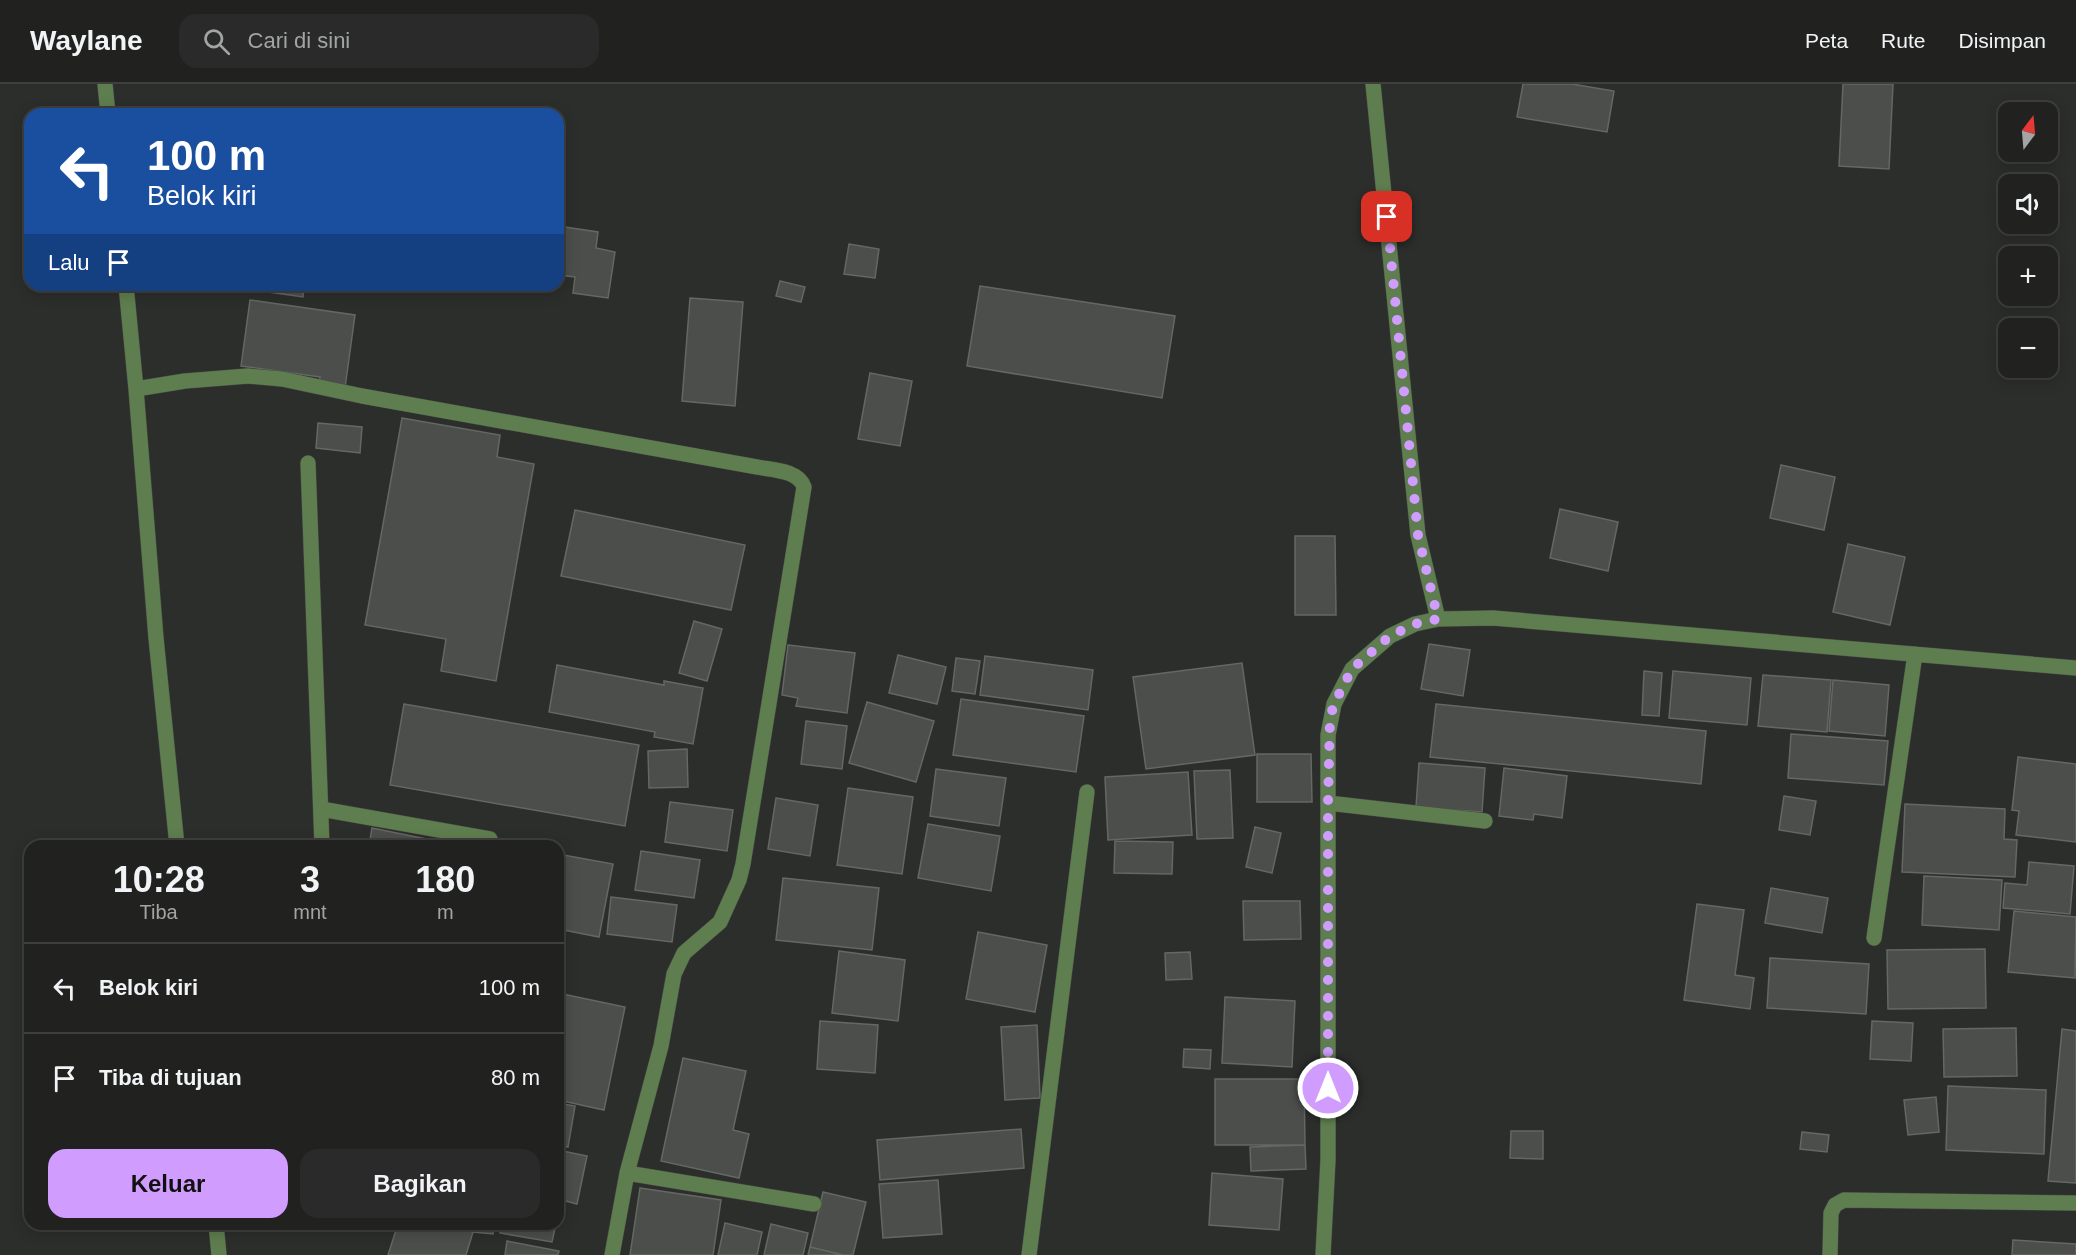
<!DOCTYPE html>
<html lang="id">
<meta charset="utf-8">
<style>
body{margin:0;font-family:Arial,sans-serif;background:#292a29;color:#f1f3f6;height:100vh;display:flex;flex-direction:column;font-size:22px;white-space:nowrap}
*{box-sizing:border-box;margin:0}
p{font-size:20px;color:#a2a4a5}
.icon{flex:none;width:33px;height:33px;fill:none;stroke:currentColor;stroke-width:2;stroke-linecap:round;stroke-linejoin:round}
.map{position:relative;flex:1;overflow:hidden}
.details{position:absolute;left:24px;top:756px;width:540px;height:390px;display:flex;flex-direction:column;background:#212220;border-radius:18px;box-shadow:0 3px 15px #0003,0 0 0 2px #3e3f3e}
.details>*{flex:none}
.hud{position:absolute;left:24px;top:24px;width:540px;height:183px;border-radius:18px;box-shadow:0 3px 15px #0003,0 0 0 2px #3e3f3e;background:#1a4fa0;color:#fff;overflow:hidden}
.needle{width:39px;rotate:16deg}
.fabs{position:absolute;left:1998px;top:18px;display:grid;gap:12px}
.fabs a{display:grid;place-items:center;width:60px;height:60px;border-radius:12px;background:#212220;box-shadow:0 3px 15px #0003,0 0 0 2px #3e3f3e;font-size:30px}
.pin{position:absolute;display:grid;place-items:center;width:51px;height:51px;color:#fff;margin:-26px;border-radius:12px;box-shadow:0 3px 9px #0006}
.me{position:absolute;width:66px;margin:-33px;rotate:0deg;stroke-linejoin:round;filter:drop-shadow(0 0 4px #0008)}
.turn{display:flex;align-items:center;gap:21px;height:126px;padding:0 24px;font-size:27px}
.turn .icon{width:78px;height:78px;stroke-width:2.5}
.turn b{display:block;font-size:42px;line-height:51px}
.then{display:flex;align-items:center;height:57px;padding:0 24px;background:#0003;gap:12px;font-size:22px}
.eta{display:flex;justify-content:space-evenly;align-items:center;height:102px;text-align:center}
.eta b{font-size:36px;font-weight:800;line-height:42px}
.cta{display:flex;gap:12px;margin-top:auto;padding:12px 24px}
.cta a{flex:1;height:69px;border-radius:18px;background:#d09dff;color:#111;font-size:24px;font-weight:800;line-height:69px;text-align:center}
.cta a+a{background:#292a29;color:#f1f3f6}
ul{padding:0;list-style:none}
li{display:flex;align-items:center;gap:18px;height:90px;padding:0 24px;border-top:2px solid #3e3f3e}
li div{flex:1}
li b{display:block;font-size:22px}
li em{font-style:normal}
header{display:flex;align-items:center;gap:36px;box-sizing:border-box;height:84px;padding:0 30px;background:#212220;border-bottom:2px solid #3e3f3e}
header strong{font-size:28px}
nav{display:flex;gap:33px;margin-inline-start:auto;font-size:21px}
.search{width:420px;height:54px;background:#292a29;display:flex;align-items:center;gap:15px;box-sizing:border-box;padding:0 21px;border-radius:18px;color:#a2a4a5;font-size:22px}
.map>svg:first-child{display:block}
.building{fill:#4b4e4a;stroke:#656763;stroke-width:1.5}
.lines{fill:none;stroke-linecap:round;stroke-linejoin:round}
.minor-casing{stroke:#484a47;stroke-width:16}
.minor{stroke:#5f7e4f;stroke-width:15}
.route{stroke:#d09dff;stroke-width:10;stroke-dasharray:0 18}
</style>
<header>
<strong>Waylane</strong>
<div class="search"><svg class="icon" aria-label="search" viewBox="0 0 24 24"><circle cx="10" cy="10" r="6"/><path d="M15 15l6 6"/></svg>Cari di sini</div>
<nav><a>Peta</a><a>Rute</a><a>Disimpan</a></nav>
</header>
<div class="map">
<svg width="2076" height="1171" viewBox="0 0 2076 1171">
<rect width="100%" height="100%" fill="#2c2e2b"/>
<path class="building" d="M1523,0h49l42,7 -7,41 -90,-15z
M1843,0h50l-4,85 -50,-3z
M558,142l40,6 -2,16 19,4 -7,46 -35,-5 2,-16 -17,-2z
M849,160l30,5 -4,29 -31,-4z
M780,197l25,6 -4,15 -25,-6z
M249,201h55l-1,12 -55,-8z
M980,202l195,30 -13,82 -195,-32z
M690,214l53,4 -8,104 -53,-5z
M250,216l105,15 -10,73 -26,-4 1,-7 -79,-11z
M870,289l42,8 -12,65 -42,-7z
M402,334l98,17 -3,22 37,7 -38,217 -55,-10 5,-32 -81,-14z
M318,339l44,4 -2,26 -44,-5z
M1781,381l54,12 -11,53 -54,-12z
M1560,425l58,13 -10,49 -58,-13z
M575,426l170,35 -14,65 -170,-34z
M1295,452h40l1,79h-41z
M1848,460l57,13 -15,68 -57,-13z
M694,537l28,8 -15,52 -28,-8z
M1429,560l41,6 -7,46 -42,-7z
M788,561l67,8 -8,60 -51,-7 2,-8 -16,-3z
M898,571l48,12 -9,37 -48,-11z
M985,572l108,14 -5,40 -108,-15z
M956,574l24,3 -5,33 -23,-3z
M1242,579l13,92 -109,14 -13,-92z
M557,581l107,20v-4l39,7 -10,56 -39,-7 1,-5 -106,-20z
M1644,587l18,2 -3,43 -17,-1z
M1673,587l78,7 -4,47 -78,-7z
M1763,591l68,5 -4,52 -69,-6z
M1833,596l56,5 -4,51 -56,-5z
M961,615l123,17 -8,56 -123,-17z
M867,618l67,19 -18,61 -67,-19z
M404,620l235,41 -14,81 -235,-41z
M1436,620l270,27 -5,53 -271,-27z
M806,637l41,5 -5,43 -41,-5z
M1791,650l97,7 -4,44 -96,-7z
M687,665l1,38 -39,1 -1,-37z
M1257,670h54l1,48h-55z
M2018,673l58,7v78l-60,-7 3,-24 -7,-1z
M1419,679l66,5 -3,44 -66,-5z
M1504,684l63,8 -5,42 -28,-4 -1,6 -34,-4z
M936,685l70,9 -7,48 -69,-10z
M1230,686l3,68 -36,1 -3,-68z
M1188,688l4,63 -84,5 -3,-63z
M848,704l65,9 -11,77 -65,-9z
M1784,712l32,5 -6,34 -31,-5z
M776,714l42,7 -8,51 -42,-7z
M670,718l63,8 -6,41 -62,-9z
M1905,720l100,5 -1,30 13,1 -2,37 -113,-5z
M928,740l72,12 -9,55 -73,-13z
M1255,743l26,6 -9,40 -26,-6z
M372,744l89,18h-92z
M1115,757l58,1 -1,32 -58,-1z
M641,767l59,9 -6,38 -59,-8z
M558,770l55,10 -14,73 -41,-8z
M2029,778l45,4 -4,48 -67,-6 2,-25 22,2z
M1924,792l78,4 -3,50 -77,-5z
M783,794l96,10 -7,62 -96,-10z
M1771,804l57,10 -6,35 -57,-10z
M611,813l66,8 -5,37 -65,-8z
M1243,817h57l1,38 -57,1z
M1697,820l47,6 -9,65 19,3 -4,31 -66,-9z
M2014,827l62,6 -1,61 -67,-6z
M978,848l69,13 -12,67 -69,-13z
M1985,865l1,59 -98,1 -1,-59z
M839,867l66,9 -7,61 -66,-8z
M1190,868l2,27 -26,1 -1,-27z
M1770,874l99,6 -3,50 -99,-6z
M558,909l67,14 -21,103 -46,-10z
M1225,913l70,4 -3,66 -70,-4z
M820,937l58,4 -3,48 -58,-4z
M1872,937l41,2 -2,38 -41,-2z
M1037,941l3,73 -35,2 -4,-73z
M2016,944l1,48 -73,1 -1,-48z
M2062,945l14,2v152l-28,-2z
M1184,965l27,1 -1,19 -27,-2z
M683,974l63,13 -13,59 16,4 -10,44 -78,-17z
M1215,995h89l1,66h-90z
M1948,1002l98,4 -2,64 -98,-4z
M1936,1013l3,35 -31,3 -4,-35z
M558,1019l17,3 -7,41 -10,-2z
M1021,1045l3,39 -144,12 -3,-40z
M1511,1047h32v28l-33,-1z
M1802,1048l27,3 -2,17 -27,-3z
M1305,1061l1,24 -55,2 -1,-24z
M558,1066l29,6 -10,48 -19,-5z
M1212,1089l71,6 -4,51 -70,-5z
M938,1096l4,54 -59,4 -4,-54z
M640,1104l81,12 -8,55h-83z
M823,1108l43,10 -13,53h-10l-33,-8z
M725,1139l37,9 -5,23h-39z
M398,1140h48l27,8 -7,23h-78z
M473,1140h21l-1,10 -20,-2z
M501,1140h55l-4,18 -52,-9z
M771,1140l37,9 -5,22h-39z
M2013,1156l63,4v11h-64z
M507,1157l52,10 -1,4h-53z
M810,1163l33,8h-35z"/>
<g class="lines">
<defs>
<path id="minor" d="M105,0l3,30
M1373,0l45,451 20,84
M126,201l10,104 20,249 21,208
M136,305l49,-8 63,-5 34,3 80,17 395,71c15,3 41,3 47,20l-61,377 -4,16 -19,42 -36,31 -10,21 -13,72 -34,127 -15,82
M308,379l14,383
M1328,719l157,18
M321,725l169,30
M1874,854l41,-284
M627,1089l187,31
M216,1140l3,31
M1029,1171l58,-463
M1323,1171l5,-95v-425l6,-31 18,-35 38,-33 25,-12 23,-5 55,-1 583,50
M1830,1171l1,-42 4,-8 9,-5 232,3"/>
</defs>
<use href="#minor" class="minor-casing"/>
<use href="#minor" class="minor"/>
</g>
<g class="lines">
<path class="route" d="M1328,1004v-285l2,-85 4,-14 18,-35 38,-33 25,-12 23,-5 -20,-84 -31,-318"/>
</g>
</svg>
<div class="fabs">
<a><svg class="needle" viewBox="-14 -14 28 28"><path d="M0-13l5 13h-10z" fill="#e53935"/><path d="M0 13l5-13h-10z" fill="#a2a4a5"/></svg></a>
<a><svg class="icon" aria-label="sound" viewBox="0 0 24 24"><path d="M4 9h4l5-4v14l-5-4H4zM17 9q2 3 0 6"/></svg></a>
<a>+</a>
<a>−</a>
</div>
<div class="pin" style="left:1387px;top:133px;background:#d93025"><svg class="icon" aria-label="arrive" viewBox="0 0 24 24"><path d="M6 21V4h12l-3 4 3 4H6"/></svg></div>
<svg class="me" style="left:1328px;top:1004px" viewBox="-20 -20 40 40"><circle r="17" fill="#d09dff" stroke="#fff" stroke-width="3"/><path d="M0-11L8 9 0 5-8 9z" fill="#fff"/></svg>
<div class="hud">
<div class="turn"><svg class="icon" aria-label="left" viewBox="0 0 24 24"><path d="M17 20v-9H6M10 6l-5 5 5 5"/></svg><div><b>100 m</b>Belok kiri</div></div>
<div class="then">Lalu<svg class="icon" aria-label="arrive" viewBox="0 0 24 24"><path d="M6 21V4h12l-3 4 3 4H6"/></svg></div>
</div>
<section class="details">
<div class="eta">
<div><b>10:28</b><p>Tiba</p></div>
<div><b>3</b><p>mnt</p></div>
<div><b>180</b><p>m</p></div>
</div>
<ul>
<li><svg class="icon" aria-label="left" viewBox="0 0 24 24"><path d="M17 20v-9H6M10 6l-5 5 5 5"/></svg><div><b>Belok kiri</b></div><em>100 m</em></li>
<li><svg class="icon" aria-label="arrive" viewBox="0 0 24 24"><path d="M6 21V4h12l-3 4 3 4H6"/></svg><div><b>Tiba di tujuan</b></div><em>80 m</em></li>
</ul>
<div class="cta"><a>Keluar</a><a>Bagikan</a></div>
</section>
</div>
